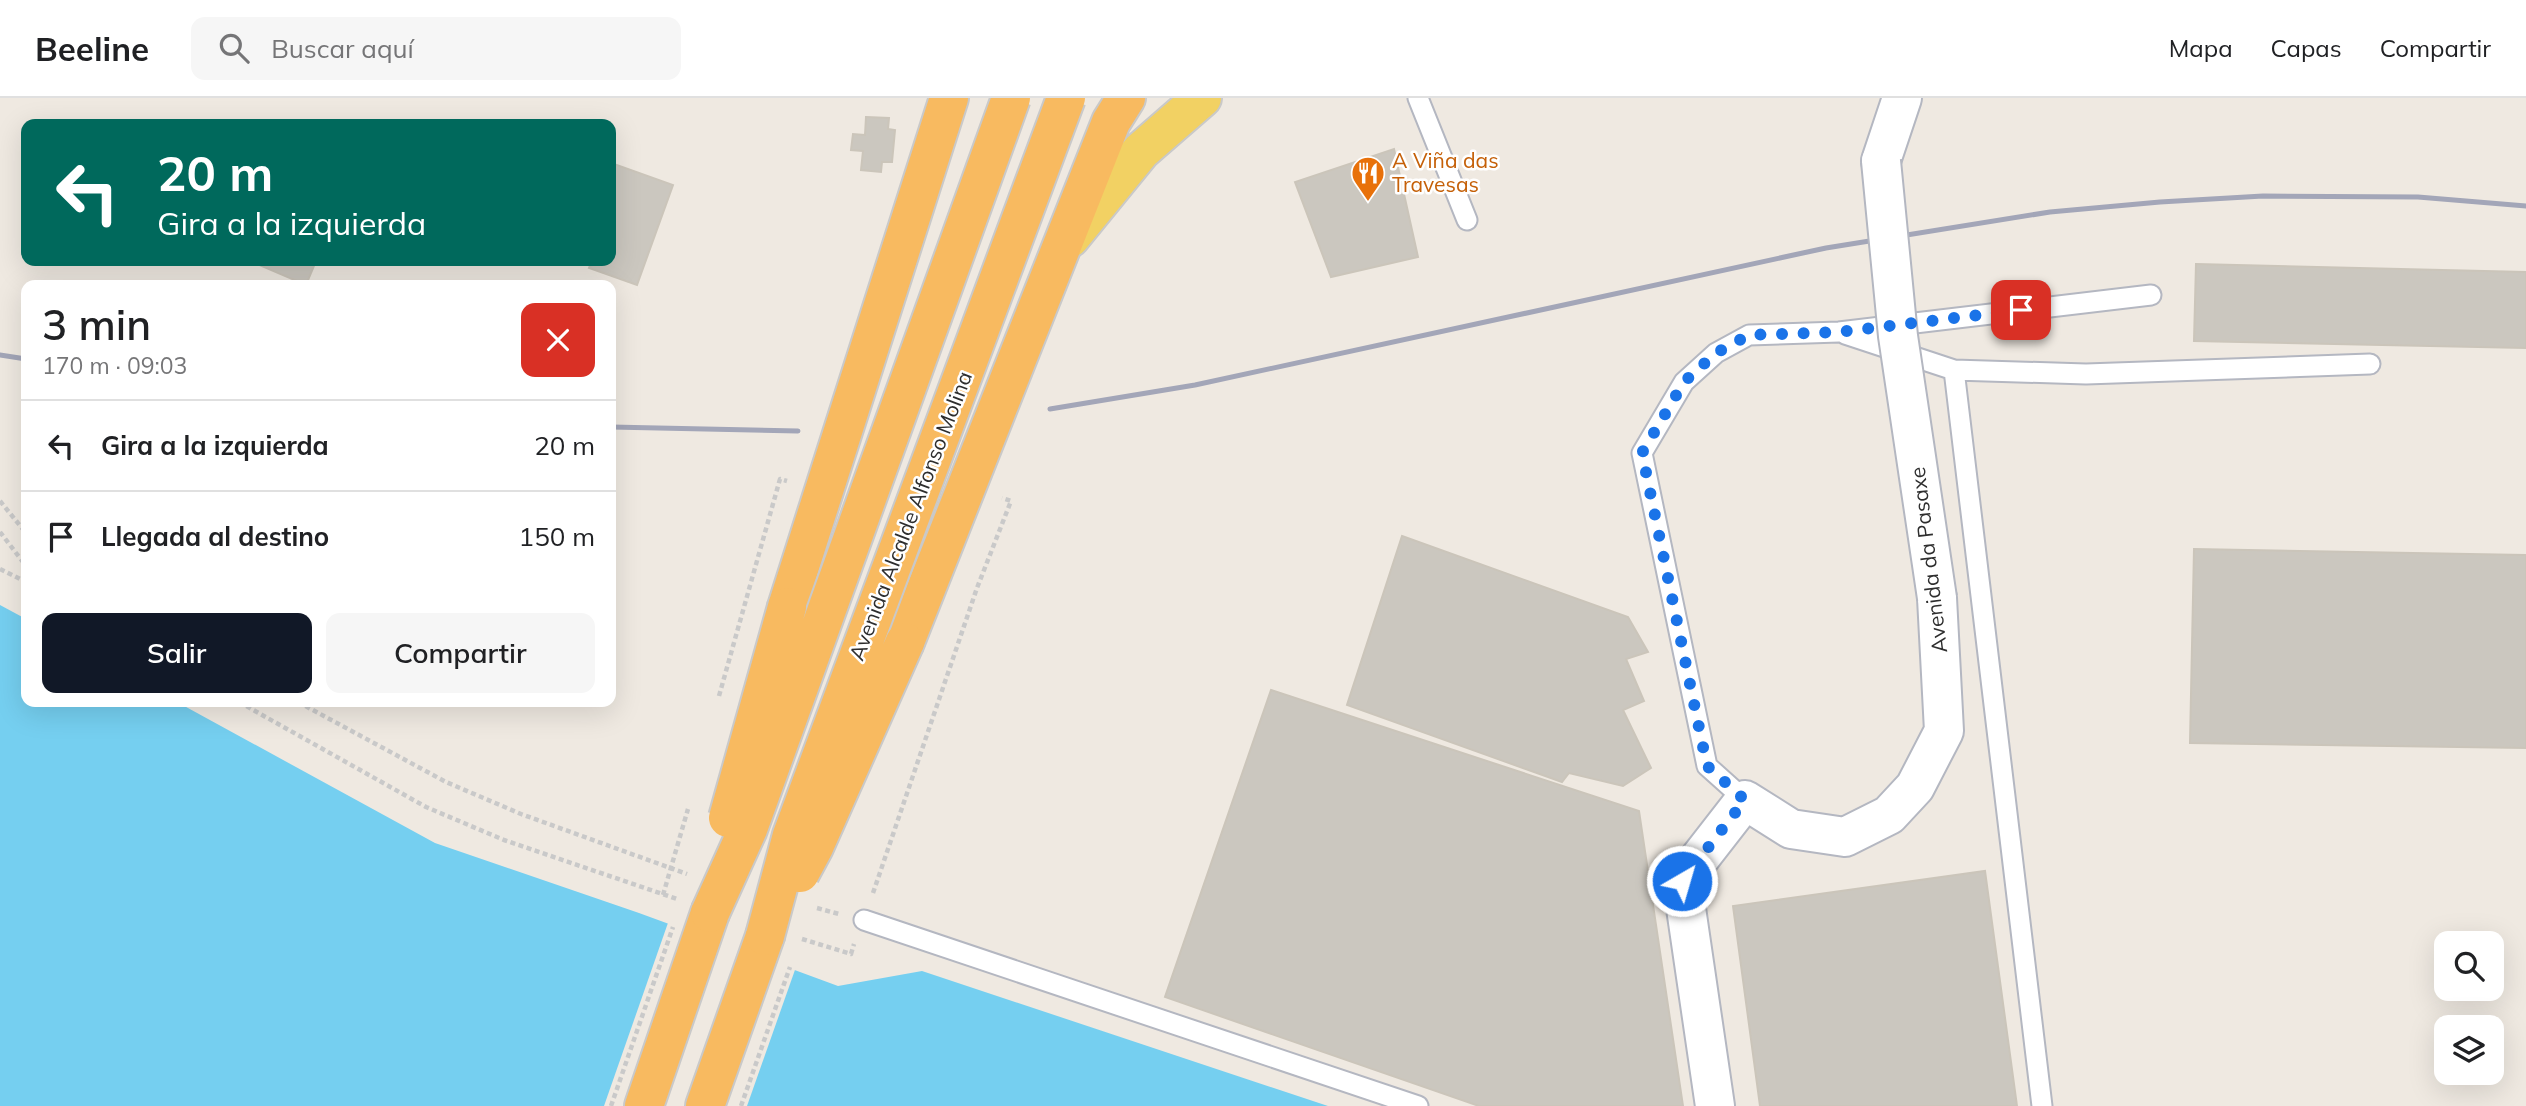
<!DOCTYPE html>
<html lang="es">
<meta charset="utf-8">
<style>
body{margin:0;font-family:Mulish,sans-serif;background:#f6f6f6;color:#202124;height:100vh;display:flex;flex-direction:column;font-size:26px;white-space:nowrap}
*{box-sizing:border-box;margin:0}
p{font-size:23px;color:#757577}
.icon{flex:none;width:38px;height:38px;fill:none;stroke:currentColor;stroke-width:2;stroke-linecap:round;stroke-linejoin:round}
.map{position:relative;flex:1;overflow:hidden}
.drawer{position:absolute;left:21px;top:182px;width:595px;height:427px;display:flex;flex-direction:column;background:#fff;border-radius:14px;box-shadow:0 7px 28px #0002}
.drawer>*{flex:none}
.guide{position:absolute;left:21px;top:21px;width:595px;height:147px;border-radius:14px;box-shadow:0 7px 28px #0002;background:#00695c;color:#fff;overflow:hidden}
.fabs{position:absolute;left:2434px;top:833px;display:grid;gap:14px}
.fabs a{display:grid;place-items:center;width:70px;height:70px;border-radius:14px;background:#fff;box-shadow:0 7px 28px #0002;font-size:35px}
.pin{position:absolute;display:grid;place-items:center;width:60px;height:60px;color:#fff;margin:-30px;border-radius:14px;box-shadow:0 4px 10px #0006}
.me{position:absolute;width:77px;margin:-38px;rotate:38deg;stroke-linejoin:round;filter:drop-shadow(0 0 5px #0008)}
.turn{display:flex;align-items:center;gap:24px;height:147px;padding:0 21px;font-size:32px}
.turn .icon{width:91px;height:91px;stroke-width:2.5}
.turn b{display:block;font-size:49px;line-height:60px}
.round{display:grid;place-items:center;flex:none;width:74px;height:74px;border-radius:14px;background:#f6f6f6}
.head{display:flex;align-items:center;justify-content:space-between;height:119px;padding:0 21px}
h1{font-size:42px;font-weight:600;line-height:52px}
.action{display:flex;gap:14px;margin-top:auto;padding:14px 21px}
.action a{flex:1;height:80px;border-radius:14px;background:#111827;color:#fff;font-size:28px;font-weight:600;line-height:80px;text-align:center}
.action a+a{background:#f6f6f6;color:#202124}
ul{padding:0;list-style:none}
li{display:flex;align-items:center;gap:21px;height:91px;padding:0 21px;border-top:2px solid #e0e0e0}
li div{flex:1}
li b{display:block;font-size:26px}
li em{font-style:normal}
header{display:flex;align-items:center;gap:42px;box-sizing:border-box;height:98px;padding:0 35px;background:#fff;border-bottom:2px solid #e0e0e0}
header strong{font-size:33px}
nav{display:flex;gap:38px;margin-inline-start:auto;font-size:24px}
.search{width:490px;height:63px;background:#f6f6f6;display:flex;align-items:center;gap:18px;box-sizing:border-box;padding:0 24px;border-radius:14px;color:#757577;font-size:26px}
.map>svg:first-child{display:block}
.water{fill:#75cff0}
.pier{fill:#efe9e1}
.building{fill:#cbc7bf;stroke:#cbc5ba;stroke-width:2}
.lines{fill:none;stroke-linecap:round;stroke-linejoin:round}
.service-casing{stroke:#b4b7c1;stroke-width:23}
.minor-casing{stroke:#b4b7c1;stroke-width:42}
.primary-casing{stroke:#c9c9c9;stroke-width:42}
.trunk-casing{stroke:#c9c9c9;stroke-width:42}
.path{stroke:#c9c9c9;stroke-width:4.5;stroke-dasharray:5 3.5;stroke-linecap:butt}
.service{stroke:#fff;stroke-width:19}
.minor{stroke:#fff;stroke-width:38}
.primary{stroke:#f2d163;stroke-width:38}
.trunk{stroke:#f8ba60;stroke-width:38}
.rail{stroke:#a3a6b8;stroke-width:5}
.minor-bridge-casing{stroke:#b4b7c1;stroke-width:42;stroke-linecap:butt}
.trunk-bridge-casing{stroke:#c9c9c9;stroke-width:42;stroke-linecap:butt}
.path-bridge{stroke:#c9c9c9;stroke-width:4.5;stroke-dasharray:5 3.5;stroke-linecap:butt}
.minor-bridge{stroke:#fff;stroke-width:38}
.trunk-bridge{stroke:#f8ba60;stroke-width:38}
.route{stroke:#1a73e8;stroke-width:12;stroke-dasharray:0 21.6}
.labels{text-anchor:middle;stroke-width:5;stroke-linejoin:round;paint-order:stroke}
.food-label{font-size:21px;fill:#c56008;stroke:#fff;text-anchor:start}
.street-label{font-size:21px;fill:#2e2e2e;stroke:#fff}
</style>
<header>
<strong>Beeline</strong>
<div class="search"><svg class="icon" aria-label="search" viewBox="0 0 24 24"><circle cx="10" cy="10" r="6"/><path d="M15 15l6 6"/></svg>Buscar aquí</div>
<nav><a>Mapa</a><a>Capas</a><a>Compartir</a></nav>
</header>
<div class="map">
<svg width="2526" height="1008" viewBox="0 0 2526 1008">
<rect width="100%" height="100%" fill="#efe9e1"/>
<path class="water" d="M0,507l26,14v83h151l258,141 204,70 199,73 84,-15 406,135h-1328z"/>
<path class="pier" d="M669,822l127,47 -49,139h-143z"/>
<path class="building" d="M866,19l23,1 -1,11 7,1 -3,32h-10l-1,10 -20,-2 2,-19 -12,-1 2,-16 12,1z
M1394,51l24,108 -87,20 -36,-95z
M611,65l62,22 -36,100 -48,-17 3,-7h19z
M250,163h66l-10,24z
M2196,166l330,8v76l-332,-7z
M1402,438l226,81 20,35 -22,7 18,42 -21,9 28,58 -28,18 -54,-13 -7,9 -215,-77z
M2194,451l332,6v193l-336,-5z
M1271,592l368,121 44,295h-204l-314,-109z
M1985,773l32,235h-257l-27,-200z"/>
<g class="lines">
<defs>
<path id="service" d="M1418,0l49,122
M1845,236l109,36 132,4 284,-10
M1954,272l88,736
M1745,702l-38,-34 -65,-313 42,-71 32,-29 33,-18 90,-3 312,-37
M864,822l554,186"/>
<path id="minor" d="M1881,63l21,-63
M1715,1008l-33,-225 63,-81 46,29 54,8 44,-22 26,-28 29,-56 -7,-133"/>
<path id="primary" d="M1070,140l71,-87 61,-53"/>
<path id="trunk" d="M787,509l162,-509
M905,544l206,-520 15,-24
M644,1008l66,-193
M705,1008l60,-170"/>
</defs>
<use href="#service" class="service-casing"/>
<use href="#minor" class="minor-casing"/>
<use href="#primary" class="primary-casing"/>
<use href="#trunk" class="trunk-casing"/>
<path class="path" d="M0,403l26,32
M0,434l26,34
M0,471l26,13
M719,598l61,-217 7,2
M239,604l187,105 78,33 173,59
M298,604l148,80 75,32 166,60
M873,795l104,-305 34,-87 -9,-3
M663,797l25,-86
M817,810l22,6
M802,841l49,15 3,-10"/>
<use href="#service" class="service"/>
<use href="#minor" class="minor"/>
<use href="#primary" class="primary"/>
<use href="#trunk" class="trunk"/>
<path class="rail" d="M0,257l26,4
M1050,311l145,-24 631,-137 224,-36 110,-10 103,-6 155,1 108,9
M611,329l187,4"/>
<defs>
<path id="minor-bridge" d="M1881,63l17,175 39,262"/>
<path id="trunk-bridge" d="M728,720l59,-211
M800,775l14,-26 91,-205
M710,815l38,-84 263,-731
M765,838l27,-101 274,-737"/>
</defs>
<use href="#minor-bridge" class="minor-bridge-casing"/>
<use href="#trunk-bridge" class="trunk-bridge-casing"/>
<path class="path-bridge" d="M611,1008l62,-179
M741,1008l49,-139"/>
<use href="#minor-bridge" class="minor-bridge"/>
<use href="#trunk-bridge" class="trunk-bridge"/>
</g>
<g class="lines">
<path class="route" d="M1682,783l63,-81 -38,-34 -65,-313 42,-71 32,-29 33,-18 90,-3 182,-22"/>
</g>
<defs>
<symbol id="restaurant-pin" viewBox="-11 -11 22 30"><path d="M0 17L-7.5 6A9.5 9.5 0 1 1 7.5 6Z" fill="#e8710a" stroke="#fff"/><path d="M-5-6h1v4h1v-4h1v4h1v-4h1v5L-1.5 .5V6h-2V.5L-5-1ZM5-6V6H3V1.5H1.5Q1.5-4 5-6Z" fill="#fff"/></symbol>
</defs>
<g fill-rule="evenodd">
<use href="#restaurant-pin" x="1349" y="56" width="38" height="52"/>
</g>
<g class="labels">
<g class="food-label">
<text x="1392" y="70">A Viña das<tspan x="1392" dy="24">Travesas</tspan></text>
</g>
<g class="street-label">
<text transform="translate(911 418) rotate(-69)" y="7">Avenida Alcalde Alfonso Molina</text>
<text transform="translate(1929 462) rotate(-97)" y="7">Avenida da Pasaxe</text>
</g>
</g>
</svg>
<div class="fabs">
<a><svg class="icon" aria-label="search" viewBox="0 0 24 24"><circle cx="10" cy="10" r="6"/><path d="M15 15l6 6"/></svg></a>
<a><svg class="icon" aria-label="layers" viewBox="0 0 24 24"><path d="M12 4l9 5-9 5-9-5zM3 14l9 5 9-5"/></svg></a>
</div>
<div class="pin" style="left:2021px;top:212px;background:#d93025"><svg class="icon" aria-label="arrive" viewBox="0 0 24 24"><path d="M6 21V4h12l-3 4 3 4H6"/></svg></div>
<svg class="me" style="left:1682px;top:783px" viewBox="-20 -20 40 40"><circle r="17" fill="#1a73e8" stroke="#fff" stroke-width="3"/><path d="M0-11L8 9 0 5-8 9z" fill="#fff"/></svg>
<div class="guide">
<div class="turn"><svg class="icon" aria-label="left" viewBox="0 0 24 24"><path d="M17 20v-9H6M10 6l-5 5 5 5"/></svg><div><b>20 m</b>Gira a la izquierda</div></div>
</div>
<section class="drawer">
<div class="head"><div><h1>3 min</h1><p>170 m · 09:03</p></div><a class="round" style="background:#d93025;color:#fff"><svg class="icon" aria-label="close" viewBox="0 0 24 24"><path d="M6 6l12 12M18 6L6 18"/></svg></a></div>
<ul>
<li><svg class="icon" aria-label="left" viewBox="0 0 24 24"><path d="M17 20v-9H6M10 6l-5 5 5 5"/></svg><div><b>Gira a la izquierda</b></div><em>20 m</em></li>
<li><svg class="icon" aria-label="arrive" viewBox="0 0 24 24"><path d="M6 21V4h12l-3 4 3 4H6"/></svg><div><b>Llegada al destino</b></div><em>150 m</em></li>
</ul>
<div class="action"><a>Salir</a><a>Compartir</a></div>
</section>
</div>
